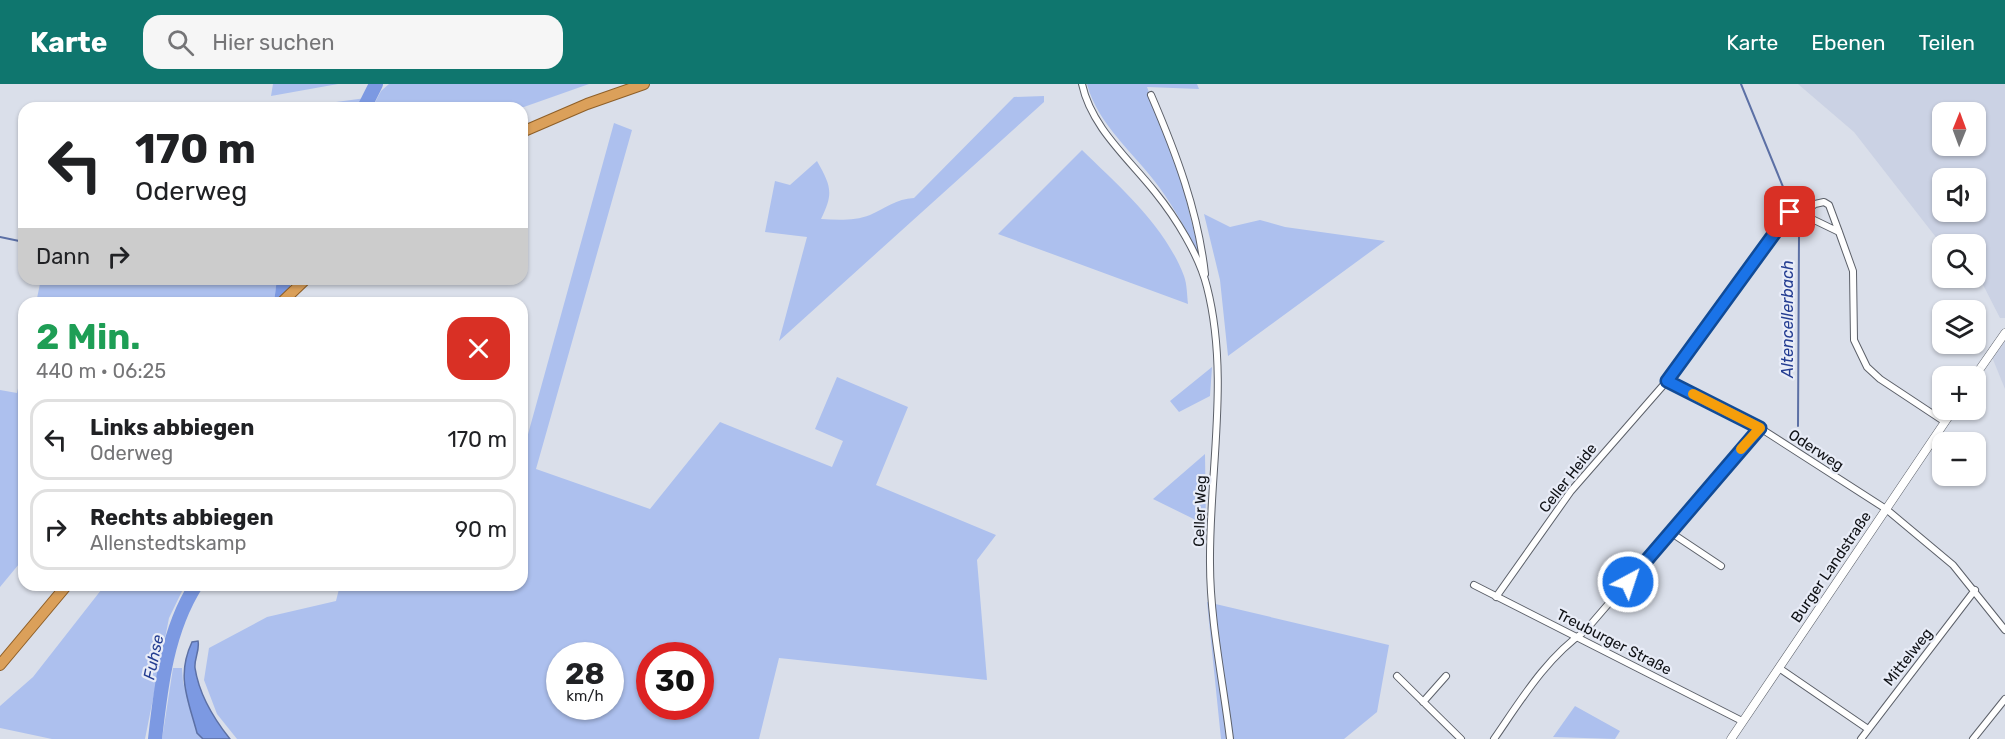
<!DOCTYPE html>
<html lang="de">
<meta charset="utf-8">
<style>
body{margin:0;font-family:Rubik,sans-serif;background:#f6f6f6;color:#202124;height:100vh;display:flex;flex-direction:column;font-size:22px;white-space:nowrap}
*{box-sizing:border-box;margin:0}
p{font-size:20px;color:#757577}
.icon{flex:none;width:33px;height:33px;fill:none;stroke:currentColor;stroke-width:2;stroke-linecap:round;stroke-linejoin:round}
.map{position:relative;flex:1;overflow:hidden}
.panel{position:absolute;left:18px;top:213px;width:510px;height:294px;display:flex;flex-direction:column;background:#fff;border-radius:18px;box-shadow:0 2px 4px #0004}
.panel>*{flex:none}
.guide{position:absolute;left:18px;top:18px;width:510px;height:183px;border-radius:18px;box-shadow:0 2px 4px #0004;background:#fff;color:#202124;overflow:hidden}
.needle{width:39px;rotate:1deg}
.tools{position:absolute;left:1932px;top:18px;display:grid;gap:12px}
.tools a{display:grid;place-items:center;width:54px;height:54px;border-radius:12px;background:#fff;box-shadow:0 2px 4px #0004;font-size:30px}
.speed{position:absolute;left:546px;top:558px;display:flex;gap:12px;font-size:30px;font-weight:700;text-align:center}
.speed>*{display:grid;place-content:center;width:78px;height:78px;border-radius:50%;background:#fff;box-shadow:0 2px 4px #0004;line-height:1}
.speed small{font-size:15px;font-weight:400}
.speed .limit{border:9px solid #d22;background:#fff;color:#111}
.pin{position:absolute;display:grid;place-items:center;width:51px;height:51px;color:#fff;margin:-26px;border-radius:12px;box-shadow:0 3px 9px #0006}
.me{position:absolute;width:66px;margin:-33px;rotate:40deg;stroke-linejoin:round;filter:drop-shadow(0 0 4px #0008)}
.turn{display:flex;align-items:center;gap:21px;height:126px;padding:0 18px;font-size:27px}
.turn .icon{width:78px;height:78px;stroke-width:2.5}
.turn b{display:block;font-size:42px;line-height:51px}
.then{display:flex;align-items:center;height:57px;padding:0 18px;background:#0003;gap:12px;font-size:22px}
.round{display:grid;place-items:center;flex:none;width:63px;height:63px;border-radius:18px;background:#f6f6f6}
.summary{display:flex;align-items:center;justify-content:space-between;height:102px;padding:0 18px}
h1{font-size:36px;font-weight:700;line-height:45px;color:#1e9e55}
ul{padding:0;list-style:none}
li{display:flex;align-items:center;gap:18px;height:81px;margin:0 12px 9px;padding:0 6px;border:3px solid #e0e0e0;border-radius:18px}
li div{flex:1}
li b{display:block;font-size:22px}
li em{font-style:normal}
header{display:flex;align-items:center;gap:36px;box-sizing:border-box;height:84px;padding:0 30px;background:#0f766e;color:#fff}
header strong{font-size:28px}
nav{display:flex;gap:33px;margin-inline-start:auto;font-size:21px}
.search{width:420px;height:54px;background:#f6f6f6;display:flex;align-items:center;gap:15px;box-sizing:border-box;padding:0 21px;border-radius:18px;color:#757577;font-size:22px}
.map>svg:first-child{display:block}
.built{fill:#cbd2e4;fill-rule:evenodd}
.green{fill:#adc0ee;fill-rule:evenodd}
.water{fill:#7c99e2;stroke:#5c70a5;stroke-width:1.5}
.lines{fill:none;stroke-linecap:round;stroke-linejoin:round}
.stream{stroke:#5c70a5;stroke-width:2}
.river{stroke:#7c99e2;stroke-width:14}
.minor-casing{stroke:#5c6069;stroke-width:8}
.tertiary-casing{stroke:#5c6069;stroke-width:9}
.trunk-casing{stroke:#8e5f28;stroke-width:12}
.minor{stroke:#fff;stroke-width:6}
.tertiary{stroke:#fff;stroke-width:8}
.trunk{stroke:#dba05a;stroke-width:10}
.route-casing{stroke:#114b97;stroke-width:15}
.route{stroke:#1a73e8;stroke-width:10}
.slow{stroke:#f59e0b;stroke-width:10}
.labels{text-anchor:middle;stroke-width:4.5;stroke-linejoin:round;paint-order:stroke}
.street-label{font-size:15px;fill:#101216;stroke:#e8ecf7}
.water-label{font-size:16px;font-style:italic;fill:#243d91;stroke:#e8ecf7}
</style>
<header>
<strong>Karte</strong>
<div class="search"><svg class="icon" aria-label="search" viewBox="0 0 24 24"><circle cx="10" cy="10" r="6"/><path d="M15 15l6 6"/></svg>Hier suchen</div>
<nav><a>Karte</a><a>Ebenen</a><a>Teilen</a></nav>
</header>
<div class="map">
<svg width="2005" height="655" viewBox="0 0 2005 655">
<rect width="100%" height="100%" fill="#dadfea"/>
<path class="built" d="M1798,0h207v234h-5l-24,-47v-27l-34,1 -88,-113zM1942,28h34v34h-34zM1942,94h34v34h-34z
M2005,255v50l-13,-32z"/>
<path class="green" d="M273,0h65l-67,12z
M389,0h200l-68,24h-149l9,-17z
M1087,0h110l2,5 -52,-2 36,100 18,73c-12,-25 -25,-50 -42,-73 -23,-32 -62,-63 -72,-103z
M1044,12v6l-265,239 28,-104 -42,-5 10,-51 15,4 27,-24c14,25 17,32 4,58 16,1 34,2 49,-4 16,-7 26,-16 44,-17l100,-101z
M366,14l-5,10h-70z
M614,39l18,7 -96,339 114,40 70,-87 112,45 11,-26 -28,-12 22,-52 71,30 -32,78 120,50 -19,25 10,120 -208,-22 -20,81h-522l-20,-25 -13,-34 5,-32 58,-31 69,-16 4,-16h182v-129zM560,572h50v50h-50zM650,572h50v50h-50z
M1082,66c38,37 83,76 102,126 3,8 3,19 4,28l-190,-70z
M1204,130l26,13 30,-7 25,7 100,14 -157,115 -8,-76z
M41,195h236l-3,24h-238z
M24,276v198l-24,29v-197l17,3z
M1212,283l-2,29 -31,16 -9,-11z
M1205,370l1,71 -53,-26z
M105,501h80l-16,33 -24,121h-93l-52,-11v-22l33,-29z
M1207,518l182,43 -12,67 -33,27h-123z
M173,584h9l1,14 14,50 6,7h-41z
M1575,622l45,25 -5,8 -62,-2z"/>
<path class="water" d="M198,557c2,9 -4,18 -3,27 4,26 19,51 35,71h-27l-6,-6c-9,-34 -21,-57 -5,-91z"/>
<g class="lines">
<path class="stream" d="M1741,0l49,120
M1796,130l3,21 -1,191
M0,153l24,5"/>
<path class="river" d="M364,24l12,-24
M281,219l3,-24
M155,655c6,-53 12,-108 41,-154"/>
<defs>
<path id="minor" d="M1082,0c9,43 47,75 73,108 21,26 44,63 52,95 23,90 2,185 3,276 0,58 13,118 20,176
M1151,11c25,58 47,116 54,179
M1839,148l-29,-14 -1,-9 6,-5 9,-2 5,3 10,27 14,39 1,69 13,27 13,12 65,43
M1667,297l93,47 126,81 67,56 52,65
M1670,448l51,34
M1474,501l268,136
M1496,513l75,-106 96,-110 123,-169
M1779,584l89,61
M1397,592l64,63
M1423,618l23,-26
M1494,655c27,-39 52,-81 91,-108l175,-203
M1861,655l114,-149
M1973,655l32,-40"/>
<path id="tertiary" d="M1975,292l30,-43
M1731,655l222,-329"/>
<path id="trunk" d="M522,48l65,-28 57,-20
M281,219l25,-24
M0,581l67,-80"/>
</defs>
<use href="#minor" class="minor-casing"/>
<use href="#tertiary" class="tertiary-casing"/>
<use href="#trunk" class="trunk-casing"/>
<use href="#minor" class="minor"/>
<use href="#tertiary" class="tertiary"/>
<use href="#trunk" class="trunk"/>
</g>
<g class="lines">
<defs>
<path id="route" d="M1628,498l132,-154 -93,-47 123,-169"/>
</defs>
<use href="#route" class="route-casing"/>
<use href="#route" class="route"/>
<path class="slow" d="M1693,310l67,34 -19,21"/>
</g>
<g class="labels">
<g class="street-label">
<text transform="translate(1816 366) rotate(33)" y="5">Oderweg</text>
<text transform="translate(1568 394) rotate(-52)" y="5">Celler Heide</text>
<text transform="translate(1200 427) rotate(-88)" y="5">Celler Weg</text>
<text transform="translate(1831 483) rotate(-56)" y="5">Burger Landstraße</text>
<text transform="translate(1614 558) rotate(27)" y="5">Treuburger Straße</text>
<text transform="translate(1908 573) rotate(-52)" y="5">Mittelweg</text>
</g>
<g class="water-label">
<text transform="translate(1787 235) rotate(-90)" y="6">Altencellerbach</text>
<text transform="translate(153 573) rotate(-78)" y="6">Fuhse</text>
</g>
</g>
</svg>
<div class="tools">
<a><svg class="needle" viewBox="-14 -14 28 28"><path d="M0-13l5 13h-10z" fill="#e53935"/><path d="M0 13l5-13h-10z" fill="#757577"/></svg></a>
<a><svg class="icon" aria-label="sound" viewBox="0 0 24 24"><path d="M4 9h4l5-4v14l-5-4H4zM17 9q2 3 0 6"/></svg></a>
<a><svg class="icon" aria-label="search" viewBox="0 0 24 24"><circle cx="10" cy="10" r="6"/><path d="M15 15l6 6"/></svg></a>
<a><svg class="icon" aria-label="layers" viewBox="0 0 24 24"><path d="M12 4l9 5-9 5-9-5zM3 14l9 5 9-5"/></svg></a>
<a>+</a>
<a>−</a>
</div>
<div class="speed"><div>28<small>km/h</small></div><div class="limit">30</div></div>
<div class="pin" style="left:1790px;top:128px;background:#d93025"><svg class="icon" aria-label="arrive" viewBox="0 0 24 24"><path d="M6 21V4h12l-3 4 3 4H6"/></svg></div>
<svg class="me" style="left:1628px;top:498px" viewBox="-20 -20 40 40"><circle r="17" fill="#1a73e8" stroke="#fff" stroke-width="3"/><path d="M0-11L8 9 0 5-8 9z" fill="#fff"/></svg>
<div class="guide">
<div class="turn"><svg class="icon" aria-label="left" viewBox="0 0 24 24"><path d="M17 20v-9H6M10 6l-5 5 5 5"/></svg><div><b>170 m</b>Oderweg</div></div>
<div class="then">Dann<svg class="icon" aria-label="right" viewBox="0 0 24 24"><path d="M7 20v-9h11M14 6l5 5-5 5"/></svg></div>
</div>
<section class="panel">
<div class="summary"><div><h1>2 Min.</h1><p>440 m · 06:25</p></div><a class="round" style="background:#d93025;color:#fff"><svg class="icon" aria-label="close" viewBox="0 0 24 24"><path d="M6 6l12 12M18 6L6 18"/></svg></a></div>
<ul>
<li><svg class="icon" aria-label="left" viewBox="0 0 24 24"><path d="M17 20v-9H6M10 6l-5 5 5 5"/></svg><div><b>Links abbiegen</b><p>Oderweg</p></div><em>170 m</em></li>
<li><svg class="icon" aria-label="right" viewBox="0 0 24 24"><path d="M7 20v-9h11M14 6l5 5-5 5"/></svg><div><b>Rechts abbiegen</b><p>Allenstedtskamp</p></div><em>90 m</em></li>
</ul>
</section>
</div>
